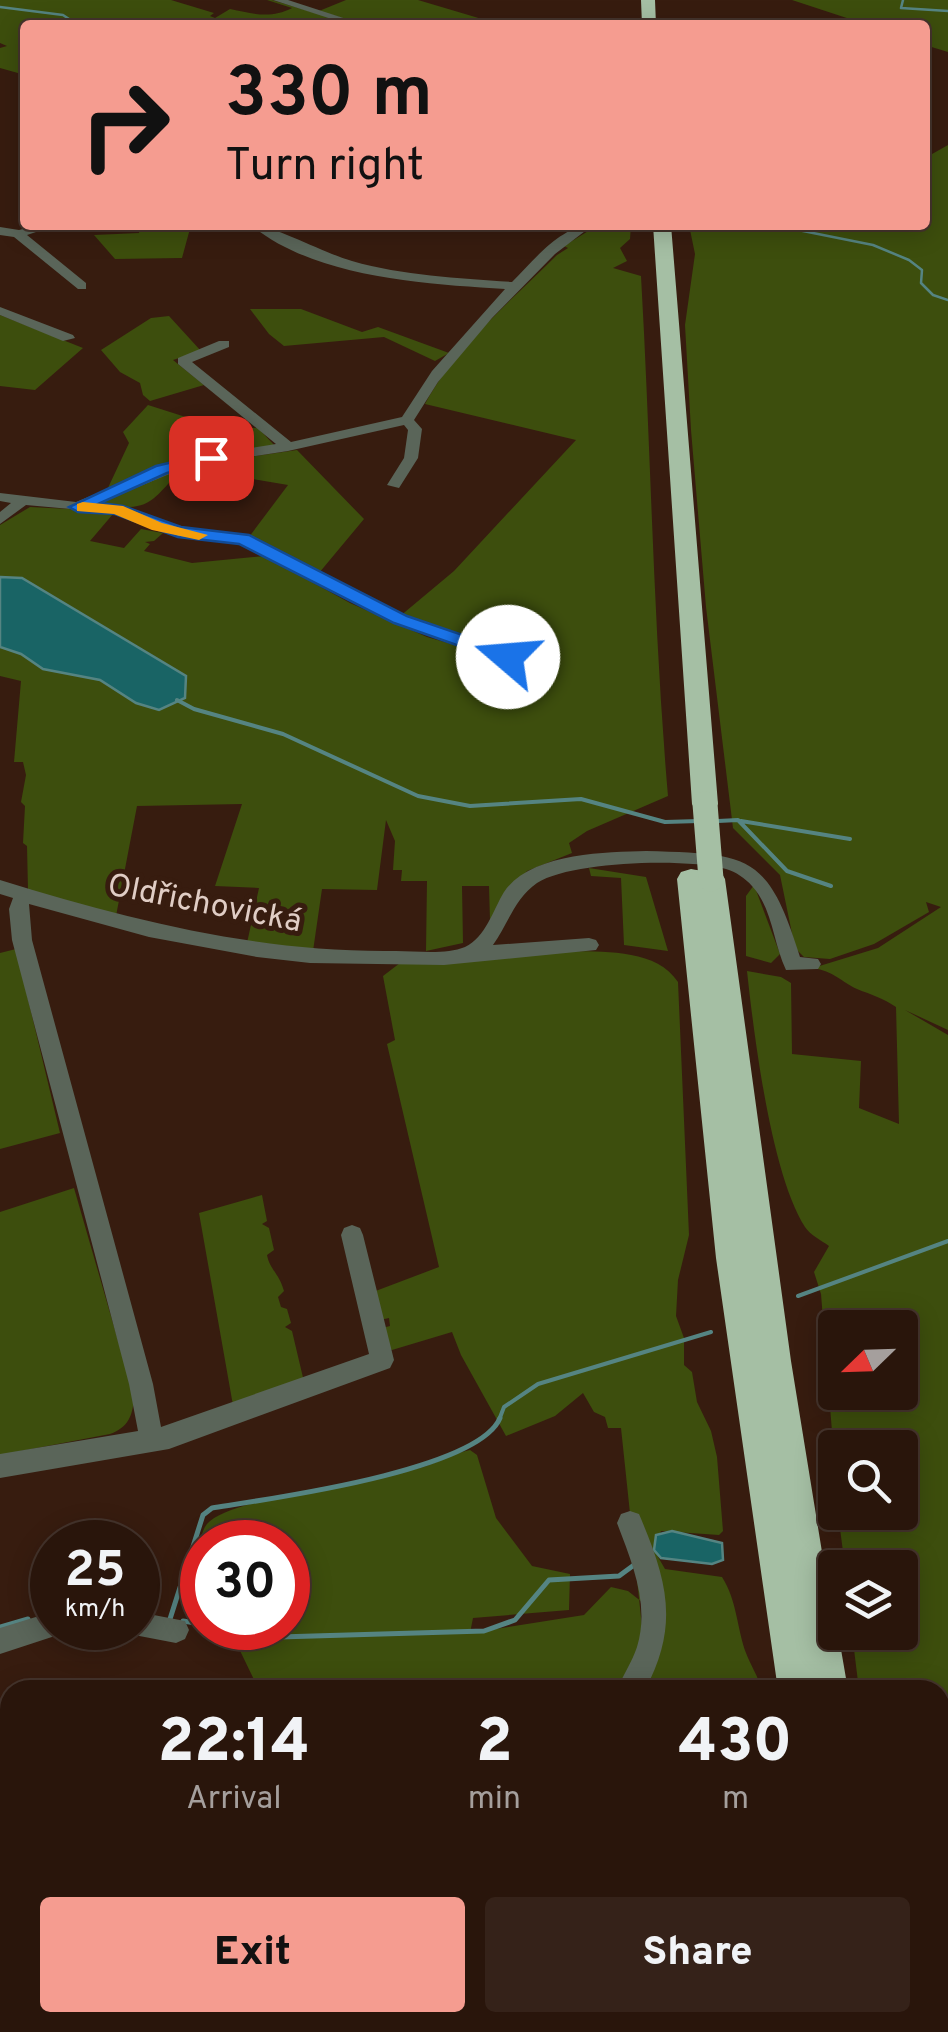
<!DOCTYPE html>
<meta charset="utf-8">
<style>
body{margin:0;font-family:Overpass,sans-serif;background:#352219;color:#f1f3f6;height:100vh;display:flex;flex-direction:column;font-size:38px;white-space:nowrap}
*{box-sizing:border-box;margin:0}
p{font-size:32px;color:#a59f9d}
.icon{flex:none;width:55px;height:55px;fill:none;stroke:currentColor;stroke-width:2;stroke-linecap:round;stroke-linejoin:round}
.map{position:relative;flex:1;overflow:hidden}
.details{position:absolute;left:0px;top:1680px;width:950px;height:352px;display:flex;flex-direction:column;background:#29150b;border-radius:30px 30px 0 0;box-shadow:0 5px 25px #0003,0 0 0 2px #45342c}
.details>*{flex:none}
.top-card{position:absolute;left:20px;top:20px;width:910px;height:210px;border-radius:10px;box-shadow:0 5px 25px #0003,0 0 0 2px #45342c;background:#f59c90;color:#111;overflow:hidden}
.needle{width:65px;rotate:247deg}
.tools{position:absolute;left:818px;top:1310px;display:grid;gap:20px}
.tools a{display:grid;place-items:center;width:100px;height:100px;border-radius:10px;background:#29150b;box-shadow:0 5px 25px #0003,0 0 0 2px #45342c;font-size:50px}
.speed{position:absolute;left:30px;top:1520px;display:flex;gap:20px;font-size:50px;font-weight:700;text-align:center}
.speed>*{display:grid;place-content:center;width:130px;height:130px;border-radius:50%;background:#29150b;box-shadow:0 5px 25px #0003,0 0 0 2px #45342c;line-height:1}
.speed small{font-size:25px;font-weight:400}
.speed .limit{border:15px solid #d22;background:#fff;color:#111}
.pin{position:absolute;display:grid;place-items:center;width:85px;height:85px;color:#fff;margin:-42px;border-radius:20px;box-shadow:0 5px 15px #0006}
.me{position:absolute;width:110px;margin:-55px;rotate:288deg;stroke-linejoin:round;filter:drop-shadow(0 0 8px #0008)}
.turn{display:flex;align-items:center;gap:35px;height:210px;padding:0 40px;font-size:45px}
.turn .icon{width:130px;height:130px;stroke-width:2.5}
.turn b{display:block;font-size:70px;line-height:85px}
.eta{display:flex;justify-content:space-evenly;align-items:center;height:170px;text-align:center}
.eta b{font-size:60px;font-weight:800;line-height:70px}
.button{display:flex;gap:20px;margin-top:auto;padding:20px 40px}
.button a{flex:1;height:115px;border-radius:10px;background:#f59c90;color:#111;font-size:40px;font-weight:800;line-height:115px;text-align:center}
.button a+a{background:#352219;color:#f1f3f6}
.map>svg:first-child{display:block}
.green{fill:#3d4e0d;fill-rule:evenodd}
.water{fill:#196465;stroke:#558482;stroke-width:2.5}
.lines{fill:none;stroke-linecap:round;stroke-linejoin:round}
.stream-far2{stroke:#558482;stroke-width:2.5}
.stream-far1{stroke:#558482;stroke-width:4}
.stream{stroke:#558482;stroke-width:5}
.minor{fill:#5a6559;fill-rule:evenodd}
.highway{fill:#a5bfa4;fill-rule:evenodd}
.highway-bridge{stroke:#a5bfa4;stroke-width:25}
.route{fill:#1a73e8;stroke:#114b97;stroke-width:2.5}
.slow{fill:#f59e0b}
.labels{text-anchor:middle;stroke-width:10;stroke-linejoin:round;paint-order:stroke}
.street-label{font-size:32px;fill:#e0cdc5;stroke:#371c0f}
</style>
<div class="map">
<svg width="948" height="2032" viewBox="0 0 948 2032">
<rect width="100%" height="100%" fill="#371c0f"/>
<path class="green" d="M0,0h171l43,13 -4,3 5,2 15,-9c24,5 41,10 62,-1l-25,-8h5l83,25h-330v50l-25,-7v-20l7,-2 -7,-3z
M346,0h72l84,25h-136l-47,-14z
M792,0h156v52l-23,-7v-20h-57z
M948,145v885l-43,-20 43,25v997h-21l-2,-9 15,-1v-332h-81l-7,-57 48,-1v-64l-55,-1 -7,-54 62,-1v-64h-65v21l-14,-175 -7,-22 15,-26c-8,-6 -19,-11 -24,-19 -34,-53 -51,-192 -58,-256l34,6 10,6 1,71 69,7 -2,47 40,16 -3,-117c-13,-9 -24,-12 -39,-18 -15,-7 -24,-18 -44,-21l65,-20 63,-41 -15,-5 3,10 -55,32 -44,15 -26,-2 -9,-9 -15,-73 -47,-47 -27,-221 -15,-177 -6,-105 10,-71 -6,-29h236v-67zM835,1328h65v64h-65z
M140,225h51l-9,33 -67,1 -21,-24 45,-2z
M598,225h33l-1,14 -10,9 7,13 -14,7 28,8c10,174 12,347 27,520l-81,35 -18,12 3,10 -45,18 -37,49 -1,-34h-27l1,57 -37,8 1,-70h-26l1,-11h-9l2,-29 -9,-21 -9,70 -55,-1 -9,62 -66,-8 12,-55 -44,-2 27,-82 -105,2 -21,110 -88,-26 -1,-44 -4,-3 2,-37 -4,-4 5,-27 -3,-13h-9l7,-81 -21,-5v-29l21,7 22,15 57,11 36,23 50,-27 -164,-98 -22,-1v-52l30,-18 78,4 5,3 -23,27 34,7 17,-19 22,4 -9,8 -9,1 5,2 -6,7 48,12 73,-7 85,47 77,34 84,24 2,-10 -8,1 -106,-35 55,-46 122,-131 -151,-36c31,-58 86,-103 132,-149l11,-7 -4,-2z
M250,309h51l61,23 16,-5 71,26 -14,8 -51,-24 -100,9 -15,-12z
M0,315l83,33 -48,42 -35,-4z
M169,316l32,35 -28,9 31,25 -54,16 -7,-6 -3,-12 -20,-11 -19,-22 50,-32z
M148,405l66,21 44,2 17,18 -106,17 -62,27 22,-47 -6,-11z
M297,450l67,69 -45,54 -70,-36 39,-52 -105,-18c-37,42 -34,43 -89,38l85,-38z
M589,868l57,9 22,74 -44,-6 -3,-67 -30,-2z
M754,885l26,69 -9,9 -25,-7v-60z
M16,949l44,184 -60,16v-196z
M574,951c35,1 83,-1 104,31l11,253 -11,45 -2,36 8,22v27l8,7 5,30 14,29 6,26 6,74 -4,4 -58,-4 -7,19 11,19 57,8c15,23 15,52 24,76 5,13 12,23 16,37h-124l9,-16 -26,-246h-13l-3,-11 -11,-5 -11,-19 -28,23 -49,20 -45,-81 -9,-23 -60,18 -5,-3 -5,-19 8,-2 -1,-8 -9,2 -7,-28 66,-25 -52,-223 8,-4 -12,-64 17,-13z
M74,1188l60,208c-1,19 -5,31 -24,38l-110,21v-243z
M262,1195l5,26 -5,3 7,4 5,22 -7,5c3,15 12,18 17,36l-6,6 3,10 6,2 4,14 -6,4 7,4 13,55 -71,25 -35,-198z
M470,1450l7,5 19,63 36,48 38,8 -1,36 -96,8 -3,15 114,-18 27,-28 17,4 19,15 2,10 -23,74h-367l-30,-62h59v-86h-86v70l-9,-6c4,-19 2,-68 14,-82 22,-26 171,-44 213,-56 18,-5 33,-15 50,-18z
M814,2022l2,10h-666l-8,-9z"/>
<path class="water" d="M0,577l22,1 164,98 -1,22 -26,12 -23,-7 -36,-23 -57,-11 -22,-15 -21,-7z
M672,1531l50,12 1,17 -11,4 -51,-6 -7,-8 2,-15z"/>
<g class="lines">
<path class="stream-far2" d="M903,0l-2,8 47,3
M0,7l63,8 15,10
M773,225l100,20 36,15 13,10 -1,13 12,12 15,5"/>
<path class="stream-far1" d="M177,700l17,9 89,25 135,62 52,10 111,-7 84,23 34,-1
M718,821l20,-1 49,51 44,15
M741,821l109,18
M798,1296l150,-55
M499,1420l5,-13 34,-23 173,-52"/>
<path class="stream" d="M170,1619l33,-104 9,-7c56,-9 266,-37 288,-90
M183,1621l19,3
M0,1627l28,-8
M222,1628l57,9 205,-6 31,-11 34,-40 70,-4 15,-11"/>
<path class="minor" d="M273,0h15l77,25h-15z
M38,225h19l-30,10 59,48v6h-8l-64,-52 -14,-2v-8l19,3z
M251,225c24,0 72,28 101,36 52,15 107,17 160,21 22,-22 49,-57 81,-57l-38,29 -63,64 -54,64 -24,38 8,9 -4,29 -19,30 -12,-3 17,-27 4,-28 -4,-5 -116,26 -99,15 -90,37 23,3 59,22 67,8 158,80 109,37v8h-12l-109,-39 -154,-79 -62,-6 -63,-24 -89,-8 -26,19v-12l11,-9 -11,-2v-8l76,9 105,-43 95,-15 -98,-80v-6l41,-17h10v6l-37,15 99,80 111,-25 30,-46 73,-82c-79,-5 -190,-11 -254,-64z
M0,307l73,28 2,3 -12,3 -63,-26z
M646,851c104,3 122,3 154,106l18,2 3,5 -3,5 -32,1c-13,-27 -13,-61 -34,-84 -7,-8 -16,-14 -26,-17 -40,-11 -154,-8 -189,14 -22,15 -29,41 -44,62l96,-7 7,2 3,5 -3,5 -152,15 -134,-2 -53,-6 -108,-20 -120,-33 3,36 121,444 8,43 208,-73 -28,-119 3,-7 8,-3 8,3 3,7 31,125 -4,8 -221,81 -169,29v-24l138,-23 -9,-47 -117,-444 -3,-31 4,-11 -13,-4v-14c130,40 259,73 396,71 20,0 50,4 69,-4 21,-10 28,-37 39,-55 26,-39 101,-40 142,-41z
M630,1511l9,3c28,66 41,110 6,176h-28c6,-15 15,-28 20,-43 13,-43 -5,-84 -20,-124l4,-9z
M52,1612v16h12l-3,6 -61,20v-26z
M138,1612l47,9 4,9 -4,9 -9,4 -47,-9 -3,-6h12z
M0,1860l10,4v30l-10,-4z
M378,2022h32l-4,10h-32z"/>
<path class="highway" d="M641,0h14l1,25h-14z
M653,225h18l47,579 -4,7h-18l-4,-7z
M691,869c11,3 19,0 30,3l4,7 66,482 44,271h3l10,58h-70l-62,-432 -39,-379 4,-7z
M831,2022h81l2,10h-81z"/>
<path class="highway-bridge" d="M705,804l6,75"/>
</g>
<path class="route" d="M211,453l6,2v6l-50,12 -67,30 23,3 58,21 68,8 158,81 108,37v8h-13l-108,-38 -155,-79 -61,-7 -63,-23 -37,-2 -9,-5 87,-41z"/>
<path class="slow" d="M83,502l40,4 39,17 46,12 -9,5 -47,-10 -38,-16 -37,-3v-7z"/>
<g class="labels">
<g class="street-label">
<text transform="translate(205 902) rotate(11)" y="11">Oldřichovická</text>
</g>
</g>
</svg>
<div class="tools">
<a><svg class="needle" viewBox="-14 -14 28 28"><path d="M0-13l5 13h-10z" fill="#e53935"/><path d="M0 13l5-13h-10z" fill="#a59f9d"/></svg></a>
<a><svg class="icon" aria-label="search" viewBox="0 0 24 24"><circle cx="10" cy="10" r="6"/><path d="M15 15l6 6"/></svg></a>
<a><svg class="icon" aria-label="layers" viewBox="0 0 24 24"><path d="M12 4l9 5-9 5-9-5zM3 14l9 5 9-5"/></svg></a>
</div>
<div class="speed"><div>25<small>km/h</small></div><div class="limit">30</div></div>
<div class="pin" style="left:211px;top:458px;background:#d93025"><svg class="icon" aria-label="arrive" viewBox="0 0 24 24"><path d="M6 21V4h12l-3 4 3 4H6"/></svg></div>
<svg class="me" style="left:508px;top:657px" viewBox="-20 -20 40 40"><circle r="19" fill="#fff"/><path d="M0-13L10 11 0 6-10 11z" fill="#1a73e8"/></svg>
<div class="top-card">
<div class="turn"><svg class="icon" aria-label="right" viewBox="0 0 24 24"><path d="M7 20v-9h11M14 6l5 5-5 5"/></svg><div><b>330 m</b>Turn right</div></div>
</div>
<section class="details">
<div class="eta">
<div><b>22:14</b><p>Arrival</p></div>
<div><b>2</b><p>min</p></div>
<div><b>430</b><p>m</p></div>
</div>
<div class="button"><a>Exit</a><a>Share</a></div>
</section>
</div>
